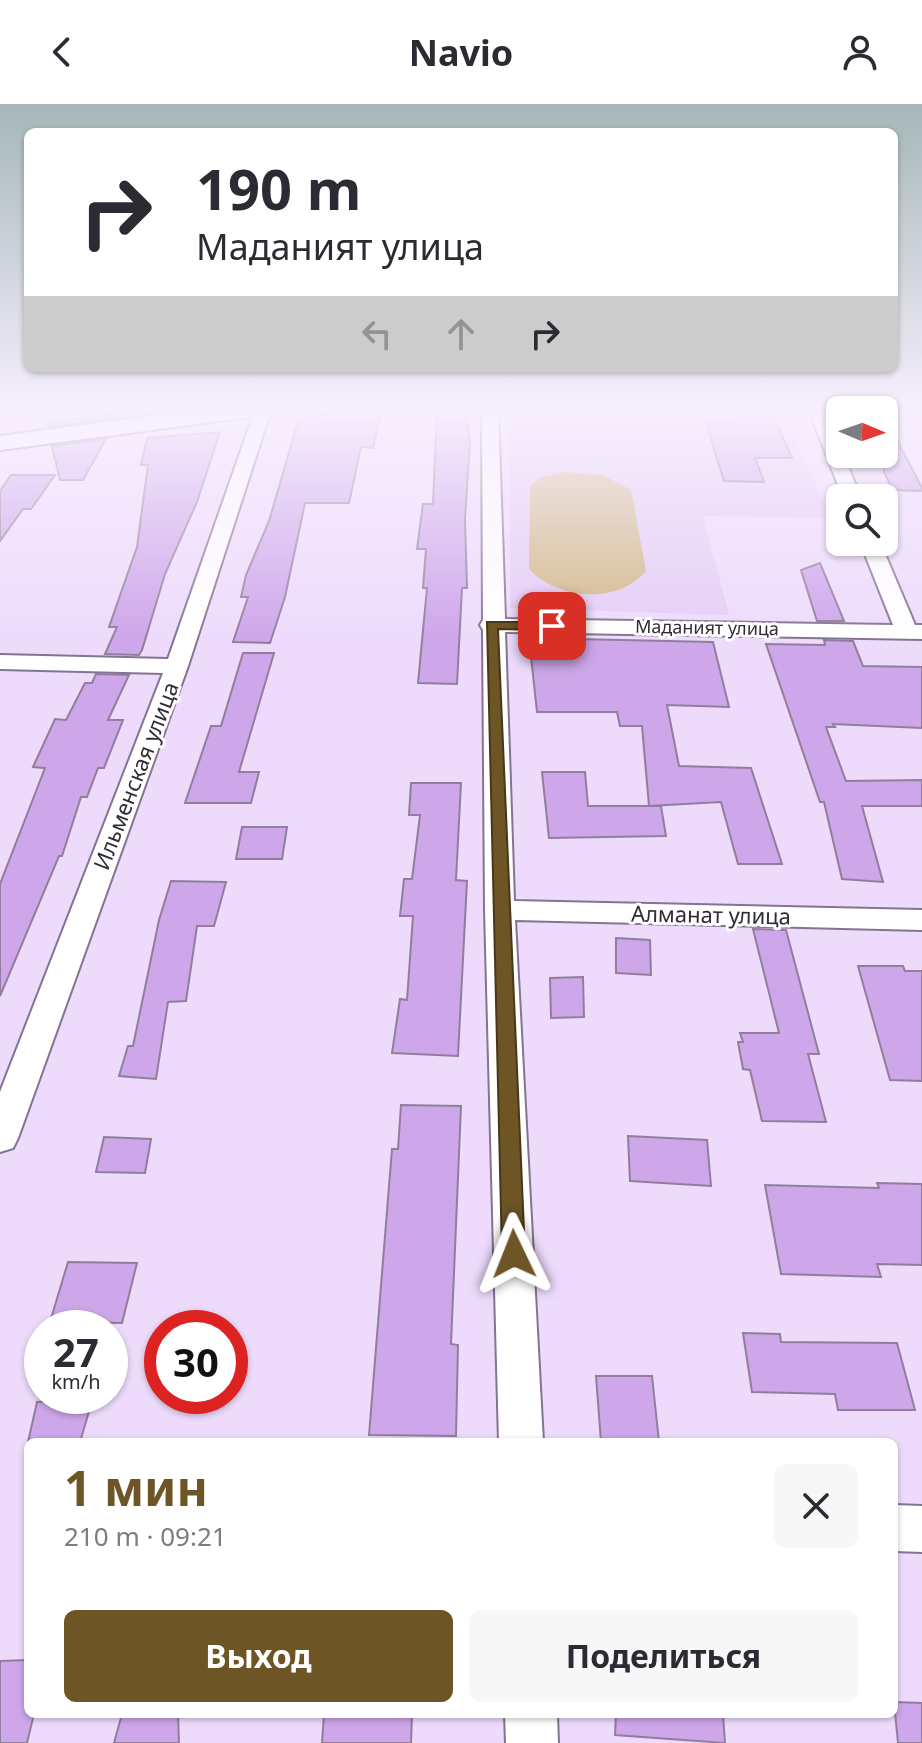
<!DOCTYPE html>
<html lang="ru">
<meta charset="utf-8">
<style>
body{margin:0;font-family:"Noto Sans",sans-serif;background:#f7f7f7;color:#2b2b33;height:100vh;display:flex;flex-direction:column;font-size:30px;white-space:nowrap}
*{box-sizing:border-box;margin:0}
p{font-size:26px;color:#7c7c81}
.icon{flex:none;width:44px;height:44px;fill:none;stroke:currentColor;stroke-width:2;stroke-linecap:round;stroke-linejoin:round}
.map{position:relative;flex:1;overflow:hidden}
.side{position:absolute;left:24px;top:1334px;width:874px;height:280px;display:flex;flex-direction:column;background:#fff;border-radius:12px;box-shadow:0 2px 6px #0004}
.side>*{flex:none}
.top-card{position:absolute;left:24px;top:24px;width:874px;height:244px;border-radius:12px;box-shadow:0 2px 6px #0004;background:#fff;color:#2b2b33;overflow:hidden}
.needle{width:52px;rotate:92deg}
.buttons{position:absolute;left:826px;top:292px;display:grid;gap:16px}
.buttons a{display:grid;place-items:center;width:72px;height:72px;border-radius:12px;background:#fff;box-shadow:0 2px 6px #0004;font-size:40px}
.speed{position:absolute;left:24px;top:1206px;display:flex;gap:16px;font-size:40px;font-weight:700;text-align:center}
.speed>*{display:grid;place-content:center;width:104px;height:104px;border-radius:50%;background:#fff;box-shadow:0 2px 6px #0004;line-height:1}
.speed small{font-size:20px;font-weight:400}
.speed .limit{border:12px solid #d22;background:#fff;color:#111}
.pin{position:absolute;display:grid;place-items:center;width:68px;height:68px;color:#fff;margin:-34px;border-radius:16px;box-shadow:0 4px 12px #0006}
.me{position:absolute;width:88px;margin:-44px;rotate:358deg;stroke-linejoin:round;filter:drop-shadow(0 0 6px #0008)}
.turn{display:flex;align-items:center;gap:28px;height:168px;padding:0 40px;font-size:36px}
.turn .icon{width:104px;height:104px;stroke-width:2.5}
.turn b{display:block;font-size:56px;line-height:68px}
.lanes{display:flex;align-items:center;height:76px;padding:0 40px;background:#0003;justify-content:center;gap:40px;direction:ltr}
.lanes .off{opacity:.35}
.round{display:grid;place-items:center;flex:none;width:84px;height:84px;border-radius:12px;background:#f7f7f7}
.headline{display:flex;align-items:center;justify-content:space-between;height:136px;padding:0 40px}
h1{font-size:48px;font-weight:700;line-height:60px;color:#6e5526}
.cta{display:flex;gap:16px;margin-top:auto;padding:16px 40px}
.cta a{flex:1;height:92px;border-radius:12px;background:#6e5526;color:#fff;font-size:32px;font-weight:700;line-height:92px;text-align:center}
.cta a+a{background:#f7f7f7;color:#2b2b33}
header{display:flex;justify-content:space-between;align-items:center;height:104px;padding:0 40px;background:#fff;font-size:36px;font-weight:700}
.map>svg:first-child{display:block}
.built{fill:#e5cdf5}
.green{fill:#d2b787}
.building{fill:#cea6ea;stroke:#907e9c;stroke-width:2}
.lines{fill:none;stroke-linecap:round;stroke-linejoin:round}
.street-casing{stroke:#847391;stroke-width:4}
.secondary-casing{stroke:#847391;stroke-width:4}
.street{fill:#fff;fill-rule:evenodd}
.secondary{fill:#fff;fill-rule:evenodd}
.route{fill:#6e5526;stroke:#483719;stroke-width:2}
.labels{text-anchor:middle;stroke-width:6;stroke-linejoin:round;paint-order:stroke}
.far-street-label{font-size:18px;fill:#322b38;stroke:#fff}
.street-label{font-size:22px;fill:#322b38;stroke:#fff}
</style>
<header><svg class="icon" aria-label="back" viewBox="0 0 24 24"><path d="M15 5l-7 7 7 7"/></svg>Navio<svg class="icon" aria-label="person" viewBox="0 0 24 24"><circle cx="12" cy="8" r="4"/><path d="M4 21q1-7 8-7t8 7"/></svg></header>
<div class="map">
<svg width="922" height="1639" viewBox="0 0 922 1639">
<rect width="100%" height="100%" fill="#eedbfc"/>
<path class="built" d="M783,306l47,108 -127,-2 26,99 -219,-7 -1,-197z"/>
<path class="green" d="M562,368l41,3 28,15 15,81c-29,34 -87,29 -117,-2l1,-83 12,-9z"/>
<path class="building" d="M361,306h21l-9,38 -12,-1 -12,56h-44l-20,94 -15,46 -37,-1 15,-45h-7l5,-22 23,-54 30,-103z
M437,306h28l5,31 -5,78 2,69h-5l-5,96 -39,-1 9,-95h-4l3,-39h-9l6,-45h10z
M702,306h35l2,7h35l18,41h-37l9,24 -40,-1z
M120,309l-2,4 -70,10 -1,-5z
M884,311l38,73v3l-29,-1 -9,-18z
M220,328l-23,70 -32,72 -23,76 -3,5 -34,-1 12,-27h-8l28,-80 11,-82h-7l6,-27z
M106,335l-23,41h-23l-8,-34z
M11,371h44l-24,34h-8l-23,32v-50z
M820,459l24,58h-27l-16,-51z
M529,534l184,4 16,65 -62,-2 12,61 72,2 31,96h-44l-17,-62 -72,4 -7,-80h-22l-3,-14h-80z
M824,536l29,1 10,25 59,1v61l-89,-4 2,3h-9l20,54 76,-1v26h-60l21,76 -41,-3 -18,-77h-4l-54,-158 59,1z
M243,549h31l-35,119h20l-8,31h-66l26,-77h10z
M96,570l33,1 -21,45h15l-19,48h-6l-11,29h-6l-19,59h-3l-59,140v-112l45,-116 -12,-1 22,-48 11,1 19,-37h7z
M542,668h43l3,34h73l5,30 -117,2z
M411,679h50l-5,97 11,1 -9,175 -66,-3 8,-54 7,1 6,-84h-13l4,-37h8l8,-64h-11z
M242,723h45l-5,32h-46z
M171,777l55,1 -12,44h-17l-11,75 -18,1 -12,77 -37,-3 9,-30h5l26,-126z
M753,825l33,1 33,124h-11l18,68 -64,-1 -12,-51 -7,-1 -5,-27h5l-3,-9h39z
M616,834l34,2 1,35 -35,-2z
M858,862h45l2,5h17v110l-32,-1z
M583,873l1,40 -33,1 -1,-40z
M401,1001l60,1 -10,238 7,1 -2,91 -87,-1 23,-286h6z
M628,1032l79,4 4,46 -81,-5z
M104,1033l47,2 -6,34 -49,-1z
M877,1079l45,1v81l-45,-1 4,13 -100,-3 -16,-89 114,3z
M68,1158l69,1 -15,60 -72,-1z
M743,1229l37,1 1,8 116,1 18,67h-77l-3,-16 -83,-2z
M596,1272h56l7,66h-58z
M93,1294l-13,44h-52l9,-40z
M28,1556v54h6l-7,29h-27v-82z
M894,1598l28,1v40h-24z
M122,1610h56l1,29h-65z
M324,1610h88l-1,29h-89z
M616,1610h107l2,29 -110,-8z"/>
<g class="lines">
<defs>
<path id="street" d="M255,306h16l-83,256 -170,472 -5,10 -13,4v-60l163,-419 -163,-4v-14l168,4z
M482,306h16l7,209 388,6 -33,-83h20l35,83h7v14l-417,-7 9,269 408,9v20l-407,-10 28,522h-44l-14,-532 -2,-280 -3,-5 3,-5z
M809,306h16l36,88h-18z
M894,1401l28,1v46l-28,-1z
M505,1610h52l1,29h-52z"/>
<path id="secondary" d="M196,306h66l-11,7 -251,33v-14z"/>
</defs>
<use href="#street" class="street-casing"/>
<use href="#secondary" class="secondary-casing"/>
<use href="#street" class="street"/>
<use href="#secondary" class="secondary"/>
</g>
<linearGradient id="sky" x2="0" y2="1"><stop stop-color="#a5b7b8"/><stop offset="0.57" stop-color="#f7effe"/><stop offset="1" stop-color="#f7effe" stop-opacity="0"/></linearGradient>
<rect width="922" height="536" fill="url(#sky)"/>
<path class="route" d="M487,518h65l6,4 -6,4 -54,-1 27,625 -3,8 -8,3 -9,-3 -3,-8z"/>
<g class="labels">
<g class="far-street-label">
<text transform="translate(707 524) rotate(1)" y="6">Маданият улица</text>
</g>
<g class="street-label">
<text transform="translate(136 672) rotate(-69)" y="8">Ильменская улица</text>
<text transform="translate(711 811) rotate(1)" y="8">Алманат улица</text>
</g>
</g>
</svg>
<div class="buttons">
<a><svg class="needle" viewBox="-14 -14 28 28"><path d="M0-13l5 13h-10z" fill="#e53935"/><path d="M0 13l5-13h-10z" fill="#7c7c81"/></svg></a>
<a><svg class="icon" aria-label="search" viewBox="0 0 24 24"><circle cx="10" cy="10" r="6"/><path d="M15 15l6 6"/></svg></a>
</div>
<div class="speed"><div>27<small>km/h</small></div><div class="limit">30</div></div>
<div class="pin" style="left:552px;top:522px;background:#d93025"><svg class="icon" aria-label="arrive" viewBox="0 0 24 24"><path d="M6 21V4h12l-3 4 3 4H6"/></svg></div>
<svg class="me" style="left:514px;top:1150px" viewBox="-20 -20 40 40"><path d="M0-17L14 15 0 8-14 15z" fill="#6e5526" stroke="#fff" stroke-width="4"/></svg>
<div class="top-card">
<div class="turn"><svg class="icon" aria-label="right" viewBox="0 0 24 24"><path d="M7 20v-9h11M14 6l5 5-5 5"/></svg><div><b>190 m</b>Маданият улица</div></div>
<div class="lanes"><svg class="icon off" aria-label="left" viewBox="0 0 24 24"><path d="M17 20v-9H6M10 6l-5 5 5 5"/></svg><svg class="icon off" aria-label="ahead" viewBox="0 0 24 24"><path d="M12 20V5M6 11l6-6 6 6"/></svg><svg class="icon" aria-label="right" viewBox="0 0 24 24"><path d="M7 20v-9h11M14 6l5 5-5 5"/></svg></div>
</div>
<section class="side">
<div class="headline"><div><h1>1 мин</h1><p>210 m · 09:21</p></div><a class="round"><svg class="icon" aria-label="close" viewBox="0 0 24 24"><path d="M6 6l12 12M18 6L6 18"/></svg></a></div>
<div class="cta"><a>Выход</a><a>Поделиться</a></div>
</section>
</div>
